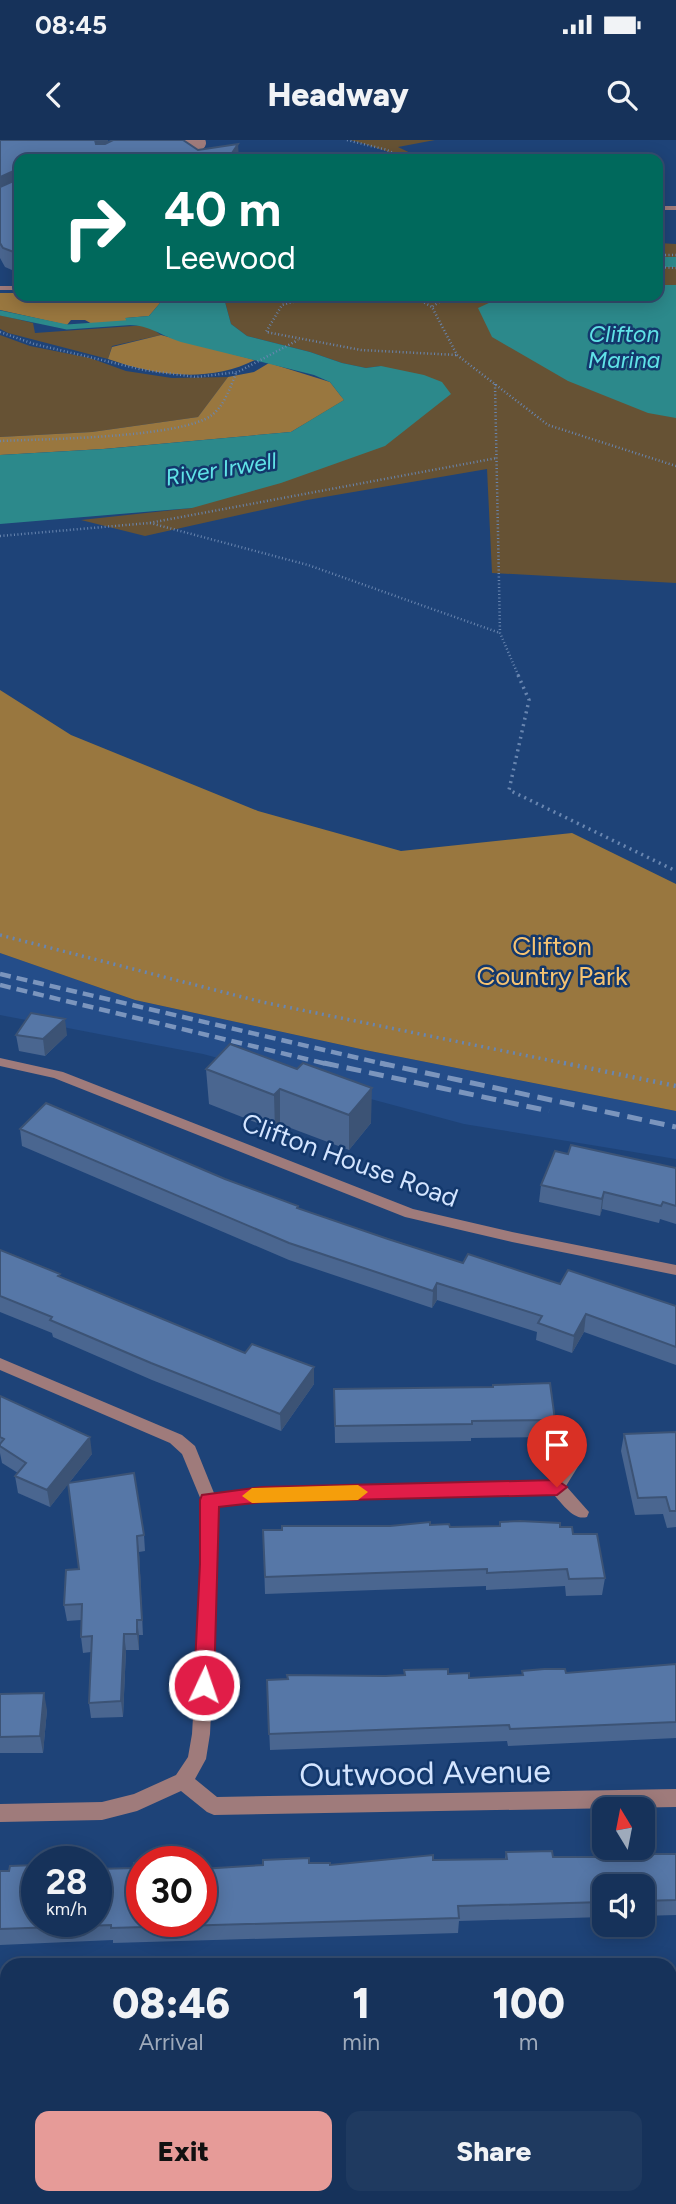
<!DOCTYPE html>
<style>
body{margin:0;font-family:Figtree,sans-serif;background:#1f3a60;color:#f1f3f6;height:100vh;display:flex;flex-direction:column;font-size:26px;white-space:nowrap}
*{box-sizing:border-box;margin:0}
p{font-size:23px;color:#9eaabb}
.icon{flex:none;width:38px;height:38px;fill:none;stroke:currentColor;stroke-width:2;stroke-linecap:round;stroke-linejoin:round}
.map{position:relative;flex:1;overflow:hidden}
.panel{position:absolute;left:0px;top:1818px;width:677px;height:247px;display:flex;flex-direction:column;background:#16325a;border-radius:21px 21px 0 0;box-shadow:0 4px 18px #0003,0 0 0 2px #354d70}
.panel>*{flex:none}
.top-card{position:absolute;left:14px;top:14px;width:649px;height:147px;border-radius:14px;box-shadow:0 4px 18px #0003,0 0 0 2px #354d70;background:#00695c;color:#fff;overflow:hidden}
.needle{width:46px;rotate:350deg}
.controls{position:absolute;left:592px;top:1657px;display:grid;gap:14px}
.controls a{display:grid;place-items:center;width:63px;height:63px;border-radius:14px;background:#16325a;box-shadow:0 4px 18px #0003,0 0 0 2px #354d70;font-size:35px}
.speed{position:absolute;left:21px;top:1706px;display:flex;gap:14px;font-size:35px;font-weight:700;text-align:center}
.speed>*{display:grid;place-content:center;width:91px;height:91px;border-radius:50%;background:#16325a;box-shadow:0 4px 18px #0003,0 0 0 2px #354d70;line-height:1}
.speed small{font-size:18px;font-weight:400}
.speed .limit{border:10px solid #d22;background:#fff;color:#111}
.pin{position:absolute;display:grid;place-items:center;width:60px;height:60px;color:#fff;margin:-72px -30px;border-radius:50% 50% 50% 0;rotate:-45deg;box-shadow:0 0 7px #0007}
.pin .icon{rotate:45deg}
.me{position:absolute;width:77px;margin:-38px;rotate:3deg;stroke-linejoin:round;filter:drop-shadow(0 0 5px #0008)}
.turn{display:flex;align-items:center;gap:24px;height:147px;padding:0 35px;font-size:32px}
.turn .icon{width:91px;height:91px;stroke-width:2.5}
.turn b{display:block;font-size:49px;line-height:60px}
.eta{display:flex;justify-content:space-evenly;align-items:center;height:119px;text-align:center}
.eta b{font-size:42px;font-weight:800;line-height:49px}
.cta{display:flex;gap:14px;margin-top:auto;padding:14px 35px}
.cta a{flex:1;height:80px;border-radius:14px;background:#e69b98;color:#111;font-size:28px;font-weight:800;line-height:80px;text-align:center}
.cta a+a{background:#1f3a60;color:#f1f3f6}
.status{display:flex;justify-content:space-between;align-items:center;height:49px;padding:0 35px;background:#16325a;direction:ltr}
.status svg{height:19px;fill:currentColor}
header{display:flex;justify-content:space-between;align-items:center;height:91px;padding:0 35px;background:#16325a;font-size:32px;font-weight:800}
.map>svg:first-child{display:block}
.built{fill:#244d89}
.green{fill:#665234}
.forest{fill:#99773f}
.water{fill:#2c898b}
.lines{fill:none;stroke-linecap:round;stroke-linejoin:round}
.stream{stroke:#2c898b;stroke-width:5}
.canal{fill:#2c898b;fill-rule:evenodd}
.path-far2{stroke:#6986b0;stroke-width:2.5;stroke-dasharray:1 2.5;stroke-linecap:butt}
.path-far1{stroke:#6986b0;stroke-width:3.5;stroke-dasharray:2 4.5;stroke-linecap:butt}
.path{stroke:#6986b0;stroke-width:4.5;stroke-dasharray:2 5;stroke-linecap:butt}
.service{stroke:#9f7b7b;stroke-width:14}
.minor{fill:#9f7b7b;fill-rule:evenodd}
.rail-far1{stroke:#7b95bd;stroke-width:4.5;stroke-dasharray:11 6;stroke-linecap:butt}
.rail{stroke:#7b95bd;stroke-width:5;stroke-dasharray:15 8;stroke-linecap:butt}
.wall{fill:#4a6690}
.shaded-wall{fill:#3c5375}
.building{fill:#5677a7;stroke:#3c5375;stroke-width:2}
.route{fill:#e11d48;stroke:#92132f;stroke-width:2}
.slow{fill:#f59e0b}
.labels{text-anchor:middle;stroke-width:5;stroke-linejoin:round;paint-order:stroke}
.far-water-label{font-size:23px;font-style:italic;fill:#60e3e7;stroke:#13386c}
.park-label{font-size:26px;fill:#f6c372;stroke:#13386c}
.street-label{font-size:26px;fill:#d4e5ff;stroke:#13386c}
.near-street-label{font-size:32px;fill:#d4e5ff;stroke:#13386c}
</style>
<div class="status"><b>08:45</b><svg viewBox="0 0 49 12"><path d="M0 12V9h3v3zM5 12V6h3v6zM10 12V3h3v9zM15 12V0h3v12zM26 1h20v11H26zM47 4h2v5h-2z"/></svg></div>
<header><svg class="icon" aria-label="back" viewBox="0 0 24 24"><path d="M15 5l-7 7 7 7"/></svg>Headway<svg class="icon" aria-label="search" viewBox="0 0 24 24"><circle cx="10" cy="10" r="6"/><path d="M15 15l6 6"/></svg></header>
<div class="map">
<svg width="676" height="2064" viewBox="0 0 676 2064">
<rect width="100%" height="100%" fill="#1e4378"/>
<path class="built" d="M0,813l135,47 230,50 311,61v48l-212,-35 -261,-70 -203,-39z"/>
<path class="green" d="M350,0h85l-37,7 25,12c-19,0 -52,-14 -73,-19z
M658,103l18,1v339l-184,-10 -5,-104 -180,31 -162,36 -64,-16 111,-12 189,-142 -15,2 -24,-5 -32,-11 -63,-16 -16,-12 -6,-22 7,-6h426z
M0,175l33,8 2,10 112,-8 14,10 -49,11 -4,13 -100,-26 -8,-4z
M0,195l30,11 60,12 36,13 46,7 56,-1 -30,40 -106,15 -92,5z"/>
<path class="forest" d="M0,153h19v3h147l-17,20 -23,2 1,4 -33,3 -9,-5h-14l-4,5 -67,-15z
M161,195l94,25c-46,23 -99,16 -147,-1l4,-12z
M269,223l61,19 14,18 -53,32 -188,17 -103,6v-18l92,-5 106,-15 30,-40 26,-5z
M0,550l71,45 187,76 143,40 171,-18 104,51v227l-311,-61 -230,-50 -135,-47z"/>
<path class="water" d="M658,145h18v133l-28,-5 -80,-32 -76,-44 -14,-29 26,-12h154z
M166,156h66l-7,6 6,22 16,12 63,16 32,11 24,5 15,-2 43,9 18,7 9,12 -66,52 -104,37 -89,25 -192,16v-69l104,-6 187,-17 53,-32 -14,-18 -16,-7 -133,-33c-19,-6 -32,-17 -52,-17l-4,-7 24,-2z"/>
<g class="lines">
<path class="stream" d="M0,173l67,14 71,-5"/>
<path class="canal" d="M658,117h18v10h-18z"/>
<path class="path-far2" d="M347,0l40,10 19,9
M658,115h18
M658,127l18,1
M314,156l-32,9 -16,27 95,18 96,5
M412,156l20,11
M448,156l-16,11 25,48 91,70 128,41
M0,192l34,12 110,26 52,7 42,-5 60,-32
M495,244l5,249 19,44
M0,301c43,-2 182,-3 212,-26 12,-9 19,-29 24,-42
M150,383l158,42 192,68
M0,396l149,-13 348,-65"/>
<path class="path-far1" d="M518,535l11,25 -20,90 167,81
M0,795l262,67 311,63"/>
<path class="path" d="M564,923l112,23"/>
<path class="service" d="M186,0l13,3"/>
<path class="minor" d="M658,66h18v4h-18z
M0,146h19v4h-19z
M0,918l63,14 350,137 99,23 164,33v10l-164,-33 -107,-25 -351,-139 -54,-12z
M0,1218l182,77 13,11 19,47 48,-5 290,-7c7,-10 11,-25 25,-21l2,5 -13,21 23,26 -2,5c-14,4 -25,-14 -34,-23l-291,8 -45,4 1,58 -8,170 -4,25 -11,20 22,18 459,-8v18l-462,8 -7,-3 -26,-21 -44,20 -35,9 -102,2v-18l102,-2 32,-8 42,-19 12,-18 4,-23 10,-170 -1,-64 -19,-46 -12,-11 -170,-73z"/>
<path class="rail-far1" d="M0,834l388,91
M0,845l331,80"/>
<path class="rail" d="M324,923l225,48
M380,923l296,64"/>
</g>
<path class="wall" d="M0,0h108v2l90,8 41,9h-220v114l-14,-6 -5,-9z
M16,895h51l-22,21 -26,-5z
M206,929h91l74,54 -22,27 -69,-26 -5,6 -66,-26z
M20,989l205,50 73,27v3l165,54 97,21 116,22v59l-92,-33 -12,21 -36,-13 1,-8 -100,-32 -5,8 -143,-48 -267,-114z
M568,1014l108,14v56l-16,-5 -1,4 -57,-14 -2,7 -61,-14 2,-17z
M0,1110l61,27 184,76 69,14v17l-33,47 -129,-51 -99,-43 -1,-4 -52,-21z
M334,1249l221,31 -2,17 -82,1v3l-136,2z
M0,1256l92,58 -23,29 75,52 1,16 -6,1 4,83h-4v15h-13l-3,67 -32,1 -2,-15 2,-51 -8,1 -2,-16v-17l-14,1 -3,-16 15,-36 -11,-85 -18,23 -32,-14 -3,-17 3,-3 -16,-10 -2,-10z
M676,1292v95l-9,1 -4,-14 -28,1 -14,-64 3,-17z
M500,1382l60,5 13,7 32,44 -3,17 -36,1 -1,-10 -79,4v-4l-221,8 -2,-64 167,-5 20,2 49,-1z
M676,1524v74l-168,8 -1,-5 -237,9 -3,-70 137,-5v-5l44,4 21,4 53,-3v-4l44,2z
M0,1554l47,16 -4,43h-43z
M608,1710l46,4h22v61l-34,1v-30h-38v31l-145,4 -1,12 -345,10v-3l-113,5v-74h9l133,51 167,-59 21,2 103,-5 72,-1 1,-7 47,5h54z
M670,1935h6v78h-6z
M0,1963h7v71h-5v7h-2z"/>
<path class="shaded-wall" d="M95,0h13l1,11 -13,6z
M238,4l1,15h-11z
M16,30l2,19 -18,7v-19z
M65,879l2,16 -22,21 -2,-17z
M372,948l-1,35 -22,27v-35z
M280,949v35l-5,6 -1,-35z
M604,1052l-2,17 -2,7 2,-17z
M437,1143v17l-5,8 1,-17z
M586,1174l-2,18 -12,21 2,-17z
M314,1227v17l-33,47 -1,-17z
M90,1297l2,17 -42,53 -3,-17z
M137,1396l2,16 4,83 -1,-15z
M137,1480l2,15v15l-2,-16z
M124,1494l2,16 -3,67 -2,-16z
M44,1553l3,17 -4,43 -3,-17z
M0,2026l2,8v7l-2,-7z"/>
<path class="building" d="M0,0h95l1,4h9l8,-4h70l15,10 40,-6 -10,15h-209v13l-3,-2 -16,7z
M19,35v79l-16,-6 -3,-5v-56l18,-8z
M31,873l34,6 -22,20 -27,-4z
M230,904l67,25 6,-6 69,25 -23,27 -69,-26 -6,6 -68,-26z
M46,963l179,76 73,27 -1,2 91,31 75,24 5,-9 92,30 8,-14 108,36v41l-90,-33 -12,22 -36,-13 4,-7 -105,-33 -4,8 -144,-48 -269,-114z
M571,1005l105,23v38l-13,-4 -2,4 -57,-14 -2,7 -61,-14 14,-34 13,3z
M0,1110l60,24 -2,2 187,77 7,-9 62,23 -34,47 -129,-51 -101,-43 2,-3 -52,-21z
M550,1243l5,37 -83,1v3l-137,2 -1,-37 159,-2v-2z
M0,1256l90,41 -43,53 -32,-14 11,-13 -26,-17v-2l4,-5 -4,-2z
M676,1292v79h-6l-4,-14 -28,1 -14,-64z
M134,1333l10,62 -7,1 5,84h-5v14h-13l-3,67 -32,2 3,-67 -11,1 1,-33 -18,1 2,-35 13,-1 -11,-86z
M520,1381l40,2v4h12l1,7h24l8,44 -36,1 -2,-10 -80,4v-4l-222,8 -2,-47h19v-4h108l40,-4v3l19,-1 1,3 50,-1v-4z
M676,1524v58l-166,7 -1,-4 -240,9 -2,-54 21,-1 -1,-4 98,1 20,-1 -1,-5 44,-1v5l21,-1v5l54,-3 -1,-4 22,-2h21l1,4z
M44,1553l-4,43 -40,1v-43z
M654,1709v5h22v46l-34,1v-15h-38v16l-146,4 1,12 -348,10v-3l-111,4v-58h9l1,-5 27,-1v57h59v-53l38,-1v-5h8v59h59v-53l62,-4v-5l46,-2v5h21v2l103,-10v5l74,-1 -1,-7 46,-1 1,6h56l-1,-7z
M180,1721v1h-24z
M670,1935h6v64h-6z
M0,1963h7v57h-7z"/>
<path class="route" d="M557,1340l10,7 -10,8 -295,7 -43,5 -5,178 -3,7 -7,2 -7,-2 -3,-7 6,-121v-64l2,-5 60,-8z"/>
<path class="slow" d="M358,1345l10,7 -10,8 -106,3 -10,-7 10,-8z"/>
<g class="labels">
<g class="far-water-label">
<text x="624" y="202">Clifton<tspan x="624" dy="26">Marina</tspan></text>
<text transform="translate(221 329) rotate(-9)" y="8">River Irwell</text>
</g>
<g class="park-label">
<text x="552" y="815">Clifton<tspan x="552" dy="30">Country Park</tspan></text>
</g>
<g class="street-label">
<text transform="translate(350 1020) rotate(20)" y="9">Clifton House Road</text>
</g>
<g class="near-street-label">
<text transform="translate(425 1633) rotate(-1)" y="11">Outwood Avenue</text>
</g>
</g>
</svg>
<div class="controls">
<a><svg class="needle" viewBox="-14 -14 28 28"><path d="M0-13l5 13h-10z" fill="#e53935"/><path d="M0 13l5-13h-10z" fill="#9eaabb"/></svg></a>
<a><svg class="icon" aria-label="sound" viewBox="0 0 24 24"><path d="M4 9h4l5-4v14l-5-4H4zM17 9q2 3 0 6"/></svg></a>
</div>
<div class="speed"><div>28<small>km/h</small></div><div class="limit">30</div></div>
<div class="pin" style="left:557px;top:1347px;background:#d93025"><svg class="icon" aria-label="arrive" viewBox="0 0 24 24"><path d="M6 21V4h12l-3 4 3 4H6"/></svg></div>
<svg class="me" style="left:204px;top:1545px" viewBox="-20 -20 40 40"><circle r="17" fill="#e11d48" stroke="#fff" stroke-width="3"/><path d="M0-11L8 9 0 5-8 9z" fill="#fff"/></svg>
<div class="top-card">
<div class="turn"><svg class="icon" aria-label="right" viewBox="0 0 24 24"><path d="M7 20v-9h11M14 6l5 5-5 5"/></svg><div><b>40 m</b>Leewood</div></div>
</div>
<section class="panel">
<div class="eta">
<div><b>08:46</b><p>Arrival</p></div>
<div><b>1</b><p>min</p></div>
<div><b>100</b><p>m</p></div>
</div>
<div class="cta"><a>Exit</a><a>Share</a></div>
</section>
</div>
